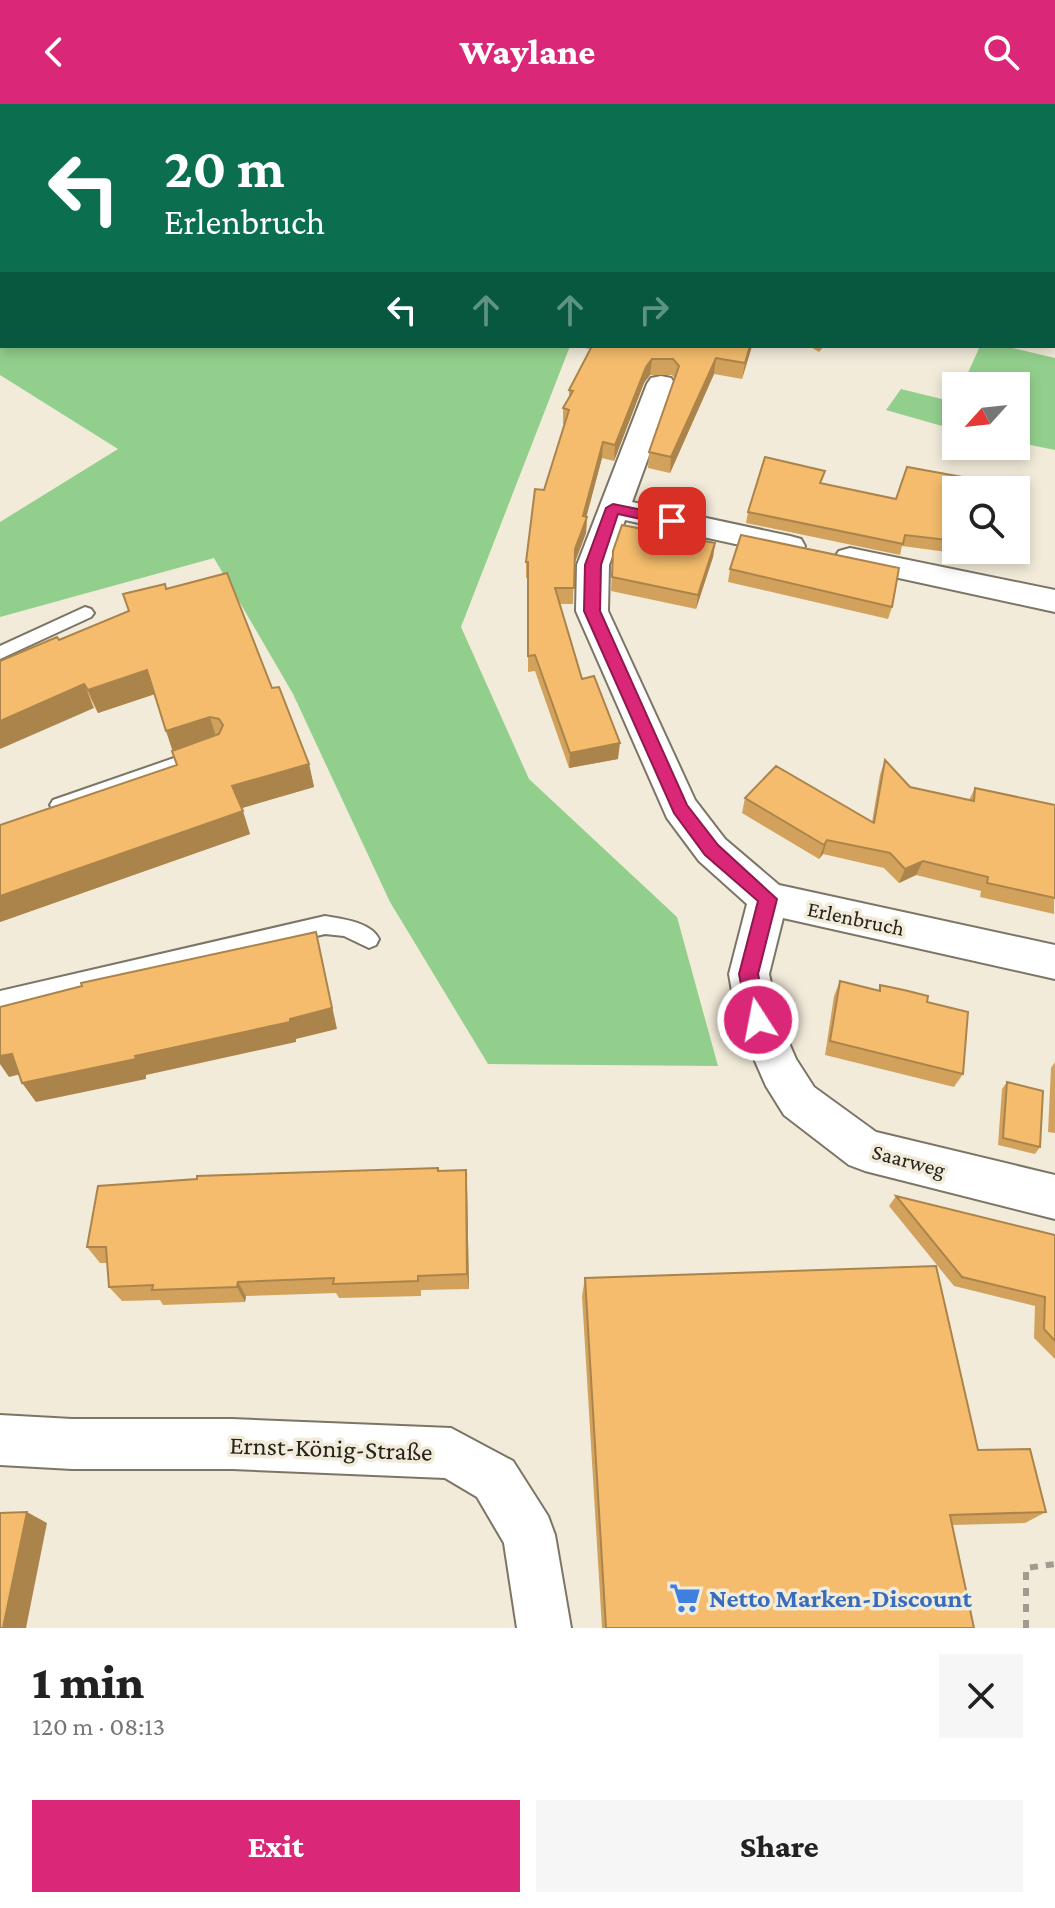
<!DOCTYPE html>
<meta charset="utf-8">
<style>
body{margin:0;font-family:"Crimson Pro",serif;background:#f6f6f6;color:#222;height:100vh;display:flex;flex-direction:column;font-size:30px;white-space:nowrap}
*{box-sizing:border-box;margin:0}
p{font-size:26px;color:#767676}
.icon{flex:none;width:44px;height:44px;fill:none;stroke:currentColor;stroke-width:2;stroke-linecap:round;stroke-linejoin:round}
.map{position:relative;height:1524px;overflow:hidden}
.sheet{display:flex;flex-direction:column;background:#fff;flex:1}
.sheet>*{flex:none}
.hud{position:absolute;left:0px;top:0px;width:1056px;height:244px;box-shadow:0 4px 12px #0003;background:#0b6e4f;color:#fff;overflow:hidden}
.needle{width:52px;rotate:243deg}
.controls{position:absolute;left:942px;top:268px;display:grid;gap:16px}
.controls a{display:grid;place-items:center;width:88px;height:88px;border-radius:0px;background:#fff;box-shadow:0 4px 12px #0003;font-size:40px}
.pin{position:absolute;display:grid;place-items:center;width:68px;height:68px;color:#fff;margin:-34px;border-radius:16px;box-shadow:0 4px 12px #0006}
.me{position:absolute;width:88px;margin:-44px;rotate:349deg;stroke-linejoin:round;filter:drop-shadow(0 0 6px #0008)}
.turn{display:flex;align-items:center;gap:28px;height:168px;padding:0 32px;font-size:36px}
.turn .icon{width:104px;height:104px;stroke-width:2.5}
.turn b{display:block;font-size:56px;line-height:68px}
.lanes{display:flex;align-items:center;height:76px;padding:0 32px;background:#0003;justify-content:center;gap:40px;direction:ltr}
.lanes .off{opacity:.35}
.round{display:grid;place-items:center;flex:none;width:84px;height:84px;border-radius:0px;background:#f6f6f6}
.headline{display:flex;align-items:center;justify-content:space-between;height:136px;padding:0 32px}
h1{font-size:48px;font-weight:800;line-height:60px}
.action{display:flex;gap:16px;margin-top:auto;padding:16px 32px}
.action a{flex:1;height:92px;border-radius:0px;background:#db2777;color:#fff;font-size:32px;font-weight:800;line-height:92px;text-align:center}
.action a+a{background:#f6f6f6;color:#222}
header{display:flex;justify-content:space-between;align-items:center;height:104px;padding:0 32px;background:#db2777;color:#fff;font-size:36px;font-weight:800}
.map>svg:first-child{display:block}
.green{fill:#92cf8c}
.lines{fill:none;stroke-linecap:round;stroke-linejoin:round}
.lane-casing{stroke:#7b7565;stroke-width:4}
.street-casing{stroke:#7b7565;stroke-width:4}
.path-far1{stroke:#a19c8f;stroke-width:3;stroke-dasharray:4 4;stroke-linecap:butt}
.path{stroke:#a19c8f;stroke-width:6;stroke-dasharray:8 8;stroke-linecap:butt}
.lane{fill:#fff;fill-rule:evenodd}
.street{fill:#fff;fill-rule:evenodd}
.wall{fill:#d2a25d}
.shaded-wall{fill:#ab844c}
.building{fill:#f4bc6c;stroke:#ab844c;stroke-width:2}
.route{fill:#db2777;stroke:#8e194d;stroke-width:2}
.labels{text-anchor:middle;stroke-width:7;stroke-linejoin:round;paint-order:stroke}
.street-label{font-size:22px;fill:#25231c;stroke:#f2ebda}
.near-street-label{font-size:26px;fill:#25231c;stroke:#f2ebda}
.near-shop-label{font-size:26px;font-weight:bold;fill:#366cbe;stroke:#f2ebda;text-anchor:start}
</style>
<header><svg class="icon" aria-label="back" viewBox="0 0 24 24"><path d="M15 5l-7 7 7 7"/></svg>Waylane<svg class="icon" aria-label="search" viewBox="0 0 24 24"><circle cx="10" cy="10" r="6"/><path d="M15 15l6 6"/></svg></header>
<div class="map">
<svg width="1055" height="1524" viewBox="0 0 1055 1524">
<rect width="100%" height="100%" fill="#f2ebda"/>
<path class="green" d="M0,0h663l-661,2v240h568l-109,281 68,152 148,138 41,149 -230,-2 -98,-162 -97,-208 -79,-136 -214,59v-95l118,-73 -118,-74z
M980,242h24l51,12v92l-39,-8v-56h-54z
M901,285l53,13 2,-4v32l-70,-20z"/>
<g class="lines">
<defs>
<path id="lane" d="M85,503l6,2 3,4 -3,4 -91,42v-13z
M200,645l7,2 2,5 -2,5 -147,52 -7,-3 -3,-5 3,-5z
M325,812c17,3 46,6 54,23l-3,6 -7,3 -25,-12 -19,-2 -325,75v-18z"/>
<path id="street" d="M1054,114h1v14h-1z
M661,272l10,2 4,6 -43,118 158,34 11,3 4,7 -4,7 -11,3 -165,-36 -16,45 -1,46 87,189 30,39 54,46 276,60v34l-272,-61 -14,56 10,46 17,39 18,28 62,45 179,43v44l-190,-48 -16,-6 -65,-50 -18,-29 -29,-66 -8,-46 18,-70 -48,-43 -32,-43 -91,-207 1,-46 70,-181 4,-6z
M850,444l205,42v22l-216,-47 -5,-7 5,-7z
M0,1311l72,4h160l219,9 62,33 35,55 7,19 16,93h-54l-13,-85 -27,-46 -32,-19 -213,-9h-160l-72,-4z"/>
</defs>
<use href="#lane" class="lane-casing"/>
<use href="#street" class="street-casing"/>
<path class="path-far1" d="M578,242l18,2"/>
<path class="path" d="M1026,1524v-60l29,-4"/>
<use href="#lane" class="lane"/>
<use href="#street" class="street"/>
</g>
<path class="wall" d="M592,242h160l-10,33 -28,-5 -44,99 -22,-5 1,-16 26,-73 -3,-4h-22l-6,8 -30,78 -12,-3 -16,58 1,1 -1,16 -12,31 -1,40h-13l22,75 36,80 -49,9 -34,-97 -7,1v-94h-2v-16l18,-72 21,-65 -2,-1v-16l6,-10v-8z
M809,242h15l-5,6z
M822,380l74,15 60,-9v60h23l-2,6 -75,-10 -2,9 -154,-32 2,-11z
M715,439l-2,14 -17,52 -85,-18 2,-40z
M730,465l162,38 -4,12 -160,-37z
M166,485l106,99 37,76 5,23 -73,21 9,26 -250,88v-97l177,-60 -22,-71 -57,19 -39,-73 70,-29z
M885,656l25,27 59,13 6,-12 80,17 -1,109 -74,-17 1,-6 -65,-16 -17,8 -15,-15 -61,-14 -4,5 -77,-46 3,-15 127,24 8,-47z
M840,877l38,10 2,-6 47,17 36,72 -9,13 -129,-32 9,-59z
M1055,958v71l-7,-1 3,-64z
M1007,978l33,65 -5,7 -37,-9 4,-56z
M466,1066l1,17 2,102 -48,1v6l-82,2 -3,-5 -90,3 -1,6 -82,3 -3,-5 -38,1 -13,-14 -2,-24h-7l-13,-16 351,-76z
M896,1092l159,39v124l-21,-21 1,-32 -81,-20 -65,-80z
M585,1174l393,172 68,62 -21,11 -73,2 22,103h-372l-20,-332z"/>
<path class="shaded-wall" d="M750,242h2l-10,33 3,-16z
M716,254l-2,16 -44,99 1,-16z
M652,255l-2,16 -6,8 -30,78 1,-16 31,-78z
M603,338l-1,16 -18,68 3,-9 -1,16 -12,32 1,-16z
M715,439l-2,14 -17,52 2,-14z
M147,566l8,24 -57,19 -10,-23z
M84,580l10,24 -94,41v-28z
M210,613l7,23 -43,15 -8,-24z
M620,639l-2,16 -49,9 1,-15z
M309,660l5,23 -75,22 -7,-23z
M243,707l7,23 -250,88v-26z
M827,736l-4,14 -4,5 5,-14z
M923,757l-7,14 -17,8 6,-14z
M316,828l21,97 -41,10v3l-150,33v4l-110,23 -14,-19 113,-27z
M12,950l13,19 -16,4 -9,-13v-8z
M466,1066l1,17 2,102 -2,-15z
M238,1178l8,14 -1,6 -8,-15z
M27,1408l20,11 -21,105h-23z"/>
<path class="building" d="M592,242h158l-5,17 -29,-5 -45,99 -22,-5 30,-86 -6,-7h-21l-6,8 -31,78 -12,-3 -20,74 4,1 -12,32 -1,39h-19l27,91 12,-3 26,67 -50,10 -35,-98 -7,1v-94h-2l9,-73 9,1 25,-80 -6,-2 10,-17 -4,-1z
M765,353l60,14 -5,12 76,16 11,-32 83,15 -1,8h-33v51l-51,-6 -2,9 -155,-32z
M622,421l93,18 -17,52 -86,-18 1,-26z
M741,431l158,33 -7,39 -162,-38z
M227,469l45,115 7,-1 30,77 -77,22 11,25 -243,85v-71l177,-60 -5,-14 47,-17 4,-9 -4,-6 -9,-2 -44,14 -19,-61 -59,20 -4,-6 -84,37v-60l57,-24 2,3 70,-29 -6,-17 42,-10 1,5z
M885,656l25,27 64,14 1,-13 80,17v93l-68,-15 1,-6 -65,-16 -18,8 -15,-16 -63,-13 -3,5 -79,-47 31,-32 98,57z
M316,828l16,76 -42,11v3l-155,34 1,3 -114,24 -10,-29 -12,2v-49l82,-21 -1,-3z
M840,877l40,10v-6l24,5 24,6 -1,6 41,10 -5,62 -133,-33z
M1007,978l36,9 -3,56 -37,-9z
M438,1064v3l28,-1 1,104 -49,2v5l-85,3 1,-6 -96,4 -1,5 -85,3 1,-5 -44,2 -3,-40h-19l11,-61 99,-7v-3z
M896,1092l159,39v106l-11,-12 1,-32 -83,-20z
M936,1162l42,184 52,-1 16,63 -96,3 24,113h-368l-21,-350z
M27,1408l-24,116h-3v-115z"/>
<path class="route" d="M613,400l59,12 7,5 -7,5 -54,-12 -17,51 -1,46 87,194 31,40 59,54 -19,75 10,46 -3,6 -7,3 -7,-3 -3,-6 -9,-46 19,-73 -53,-46 -31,-42 -90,-202 1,-46 21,-57z"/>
<defs>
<symbol id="supermarket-bare" viewBox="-9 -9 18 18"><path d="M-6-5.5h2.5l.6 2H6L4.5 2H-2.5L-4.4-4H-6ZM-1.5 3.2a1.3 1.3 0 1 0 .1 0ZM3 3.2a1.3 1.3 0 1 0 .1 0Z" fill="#3f7fe0" stroke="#f2ebda" stroke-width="2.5" paint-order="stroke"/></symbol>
</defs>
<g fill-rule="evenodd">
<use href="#supermarket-bare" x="663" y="1472" width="44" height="44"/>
</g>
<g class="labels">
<g class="street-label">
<text transform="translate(856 814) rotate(12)" y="8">Erlenbruch</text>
<text transform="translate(909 1056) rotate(15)" y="8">Saarweg</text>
</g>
<g class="near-street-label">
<text transform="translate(331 1344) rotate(2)" y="9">Ernst-König-Straße</text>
</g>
<g class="near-shop-label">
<text x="709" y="1503">Netto Marken-Discount</text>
</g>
</g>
</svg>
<div class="controls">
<a><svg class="needle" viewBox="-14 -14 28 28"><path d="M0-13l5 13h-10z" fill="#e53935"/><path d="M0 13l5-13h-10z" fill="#767676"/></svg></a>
<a><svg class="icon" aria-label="search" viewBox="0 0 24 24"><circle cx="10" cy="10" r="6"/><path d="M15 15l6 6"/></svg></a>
</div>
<div class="pin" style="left:672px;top:417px;background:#d93025"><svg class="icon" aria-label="arrive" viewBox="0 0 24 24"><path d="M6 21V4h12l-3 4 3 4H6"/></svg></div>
<svg class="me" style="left:758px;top:916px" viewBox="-20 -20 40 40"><circle r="17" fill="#db2777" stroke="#fff" stroke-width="3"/><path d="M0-11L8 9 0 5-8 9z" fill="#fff"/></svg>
<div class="hud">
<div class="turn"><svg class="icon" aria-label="left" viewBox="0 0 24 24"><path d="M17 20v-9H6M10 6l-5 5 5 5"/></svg><div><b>20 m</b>Erlenbruch</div></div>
<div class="lanes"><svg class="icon" aria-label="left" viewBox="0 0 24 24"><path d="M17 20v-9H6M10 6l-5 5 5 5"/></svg><svg class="icon off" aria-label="ahead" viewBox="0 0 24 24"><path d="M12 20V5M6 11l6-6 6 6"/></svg><svg class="icon off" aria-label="ahead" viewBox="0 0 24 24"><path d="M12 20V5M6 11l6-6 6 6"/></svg><svg class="icon off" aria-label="right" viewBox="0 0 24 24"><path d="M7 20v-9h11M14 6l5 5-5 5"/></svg></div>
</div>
</div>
<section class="sheet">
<div class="headline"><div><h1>1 min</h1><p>120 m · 08:13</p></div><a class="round"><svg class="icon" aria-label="close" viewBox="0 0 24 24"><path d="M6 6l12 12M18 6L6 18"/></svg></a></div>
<div class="action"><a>Exit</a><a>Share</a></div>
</section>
